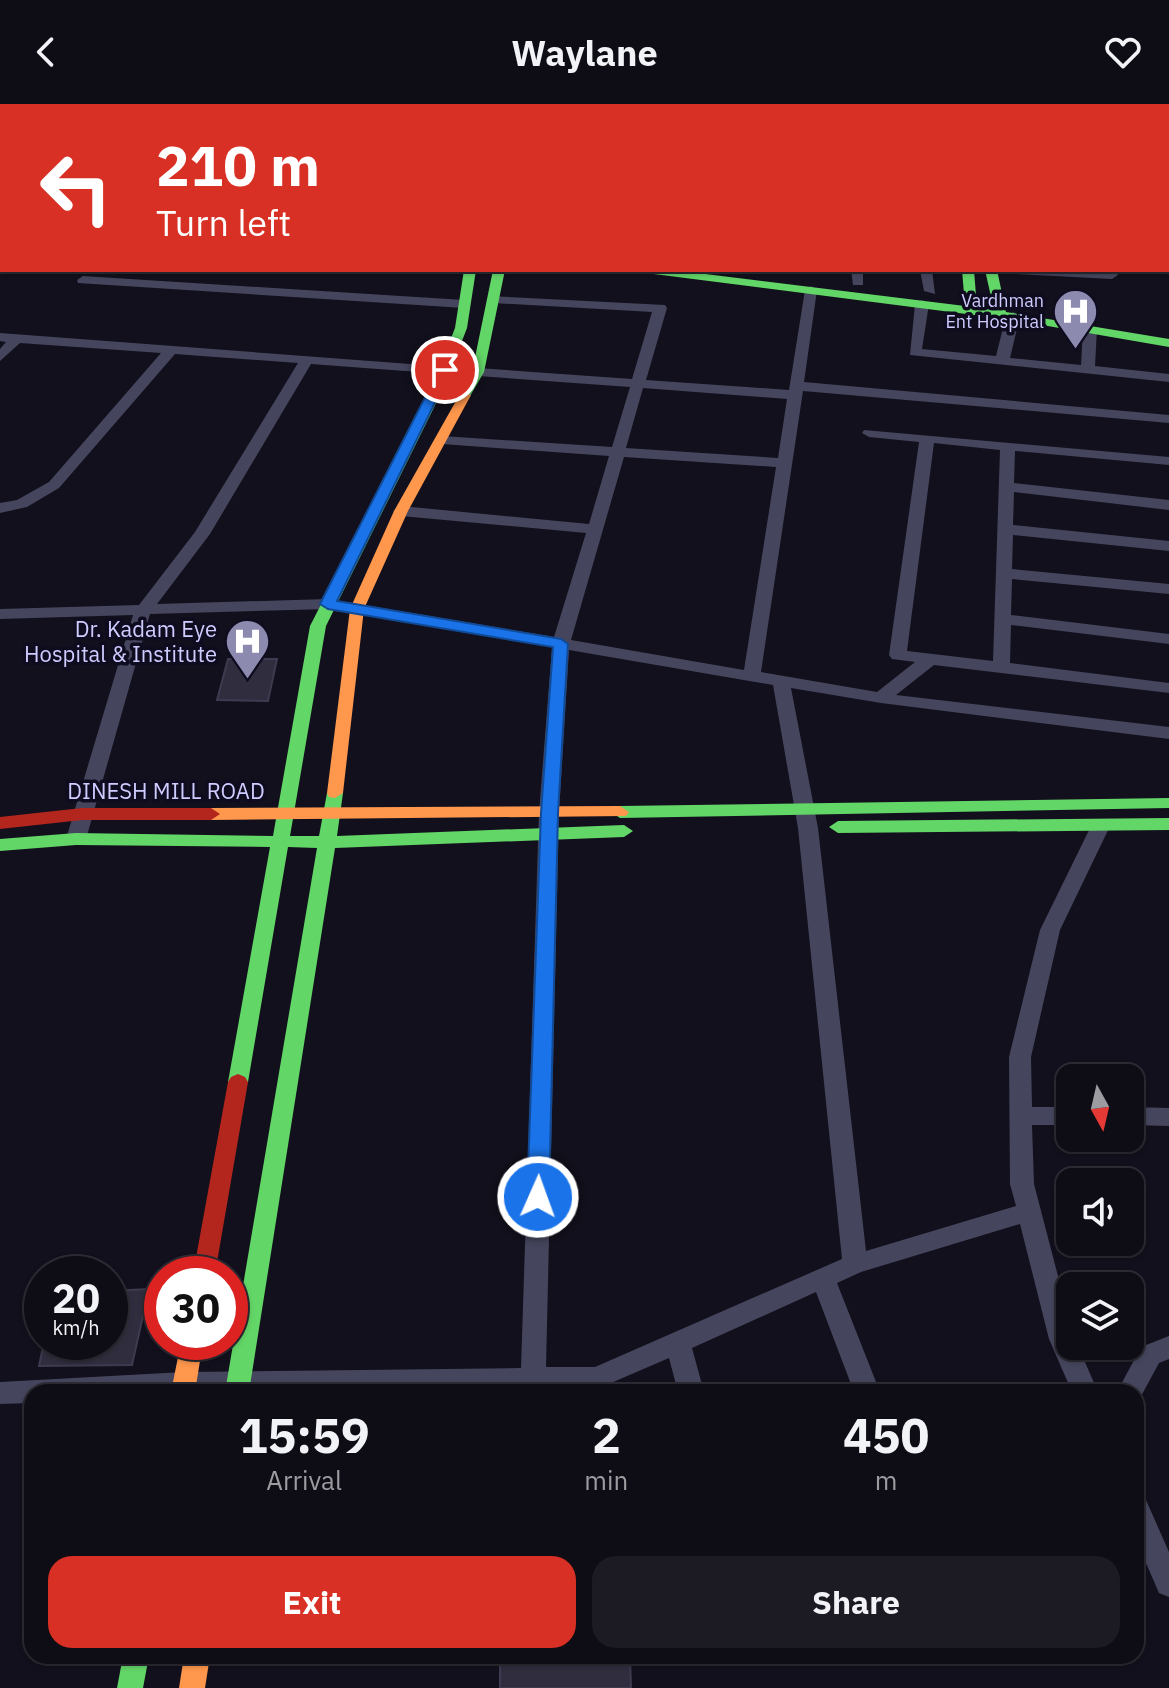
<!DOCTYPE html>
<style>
body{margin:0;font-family:"IBM Plex Sans",sans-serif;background:#1c1a22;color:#f1f3f6;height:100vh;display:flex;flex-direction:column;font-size:30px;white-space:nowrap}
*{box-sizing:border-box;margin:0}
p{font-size:26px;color:#9b9ba0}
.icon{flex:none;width:44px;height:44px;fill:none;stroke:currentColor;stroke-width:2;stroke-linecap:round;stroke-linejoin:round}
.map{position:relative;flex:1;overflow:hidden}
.sheet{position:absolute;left:24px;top:1280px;width:1120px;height:280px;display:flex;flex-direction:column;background:#0e0c15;border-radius:24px;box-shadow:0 2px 6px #0004,0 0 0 2px #2e2c34}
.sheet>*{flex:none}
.banner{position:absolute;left:0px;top:0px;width:1170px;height:168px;box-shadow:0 2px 6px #0004,0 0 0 2px #2e2c34;background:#d93025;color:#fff;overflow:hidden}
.needle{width:52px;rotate:172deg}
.fabs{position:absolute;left:1056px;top:960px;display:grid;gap:16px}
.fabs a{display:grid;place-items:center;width:88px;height:88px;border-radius:16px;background:#0e0c15;box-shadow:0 2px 6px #0004,0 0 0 2px #2e2c34;font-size:40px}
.speed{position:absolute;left:24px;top:1152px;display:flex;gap:16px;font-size:40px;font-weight:700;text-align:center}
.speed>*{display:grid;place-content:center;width:104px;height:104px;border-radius:50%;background:#0e0c15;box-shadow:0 2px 6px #0004,0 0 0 2px #2e2c34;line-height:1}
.speed small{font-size:20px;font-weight:400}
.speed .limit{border:12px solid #d22;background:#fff;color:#111}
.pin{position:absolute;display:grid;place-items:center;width:68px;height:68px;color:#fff;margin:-34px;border:4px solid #fff;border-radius:50%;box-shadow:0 2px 8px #0007}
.me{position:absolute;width:88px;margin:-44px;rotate:2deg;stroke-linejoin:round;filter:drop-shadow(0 0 6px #0008)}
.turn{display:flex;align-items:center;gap:28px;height:168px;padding:0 24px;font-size:36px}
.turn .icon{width:104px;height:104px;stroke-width:2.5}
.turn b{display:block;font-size:56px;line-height:68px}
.eta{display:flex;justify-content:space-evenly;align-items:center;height:136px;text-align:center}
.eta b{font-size:48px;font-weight:800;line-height:56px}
.primary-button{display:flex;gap:16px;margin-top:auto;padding:16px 24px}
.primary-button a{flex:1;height:92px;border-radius:24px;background:#d93025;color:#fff;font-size:32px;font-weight:800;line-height:92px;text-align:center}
.primary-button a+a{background:#1c1a22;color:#f1f3f6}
header{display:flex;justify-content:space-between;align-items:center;height:104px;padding:0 24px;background:#0e0c15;font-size:36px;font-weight:800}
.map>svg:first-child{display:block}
.building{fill:#302e3e;stroke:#3e3a50;stroke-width:2}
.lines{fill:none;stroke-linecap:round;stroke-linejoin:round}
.street{fill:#45455d;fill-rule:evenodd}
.fast{fill:#63d668;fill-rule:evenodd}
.slow{fill:#ff974d;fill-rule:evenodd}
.jam{fill:#b3261e;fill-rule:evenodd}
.route{fill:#1a73e8;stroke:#114b97;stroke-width:2}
.labels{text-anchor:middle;stroke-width:7;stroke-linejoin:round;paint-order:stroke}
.far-poi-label{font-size:18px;fill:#cfccff;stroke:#0f0c20;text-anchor:end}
.poi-label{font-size:22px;fill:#cfccff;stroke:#0f0c20;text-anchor:end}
.street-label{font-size:22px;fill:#cfccff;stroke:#0f0c20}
</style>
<header><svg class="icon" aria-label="back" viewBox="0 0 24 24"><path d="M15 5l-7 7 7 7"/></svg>Waylane<svg class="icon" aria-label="heart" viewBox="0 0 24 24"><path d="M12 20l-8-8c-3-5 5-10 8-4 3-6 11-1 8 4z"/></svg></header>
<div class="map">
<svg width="1169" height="1584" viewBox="0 0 1169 1584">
<rect width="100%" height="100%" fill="#12101c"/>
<path class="building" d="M228,555h49l-9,42 -51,-1z
M149,1185l-17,76 -93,1 5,-24h66v-51z
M500,1552h130l1,32h-131z"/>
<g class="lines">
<path class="street" d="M119,0h10v2h-10z
M375,0h10v2h-10z
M424,0h10v2h-10z
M1037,0h10v2h-10z
M1168,24h1v6h-1z
M1168,55h1v6h-1z
M851,166h12v15h-10z
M920,166h12l3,24 -11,-3z
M1010,166h105l3,5 -6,4 -96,-5z
M83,172l381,24 7,4 -7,4 -386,-25 -1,-3z
M811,182l6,4 -13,92 365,33v8l-366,-32 -42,281 116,20 38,-30 -23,-3 -3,-4 30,-213 -50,-5 -7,-4 2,-3 305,27v8l-154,-14 -1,32 155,17v10l-155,-18 -1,33 156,16v10l-156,-16 -1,34 157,15v10l-157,-15 -1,36 158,19v10l-158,-19 -1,38 159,20v10l-235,-28 -38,30 273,32v12l-288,-36 -90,-15 27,140 48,423 150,-45 -6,-22 -1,-127 31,-127 54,-110h14l3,4 -51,106 -29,127 1,50h38v18h-38l2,59 36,138v24h8l20,46h-26l-23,-53 -29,-115 -159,48 -24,11 43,109h-26l-38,-100 -124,56 12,44h-26l-9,-34 -72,31 -565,3v11l-32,1v-22l184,-10 337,-4 18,-555 13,-166 -224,-38 -178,5 -64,225 -3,5h-14l-3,-5 67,-224 -133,4v-10l139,-4 56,-73 103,-169 -123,-9 -116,134 -32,19 -27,6v-10l17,-3 32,-18 112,-129 -141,-10 -20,18v-12l6,-7 -6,-1v-8l450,34 2,3 -7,4 -134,-10 -101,170 -53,70 171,-5 226,38 32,-104 -185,-17 -8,-5 8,-5 188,18 20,-68 -167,-12 -7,-4 7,-4 170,11 18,-60 -152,-11 -7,-4 7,-4 154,11 20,-67 -159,-9 -5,-1v-6l177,9 2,3 -21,72 143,10 16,-100zM643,284l144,11 -9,59 -152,-10zM934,339l66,7 -7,211 -86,-10zM624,353l152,10 -32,203 -173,-30zM569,546l204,35 25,143 44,431 -247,108h-49l13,-554z
M922,196l7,4 -7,45 74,7 10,-40 7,-4 7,4 -10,42 71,7 2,-36 7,-4 7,4 -2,37 74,8v8l-259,-27 5,-51z
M1130,1003l39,1v18l-39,-1z
M1169,1232v23l-10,4 -20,37 -3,1v-9h-19l24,-45z
M1136,1392l10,4 23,52v45l-10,-4 -23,-53z"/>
<path class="fast" d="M934,0h10v2h-10z
M0,114h2v6h-2z
M464,166h12l-9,58 -22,57 -119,241 -36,210h29l8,-43 8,-5 8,5 -6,43 287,-11 9,6 -9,6 -289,11 -86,544h-24l92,-544 -29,-1 -40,235 -3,5h-14l-3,-5 42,-235 -194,-2 -76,6v-12l76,-6 197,3 37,-210 123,-241 22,-57z
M493,166h12l-21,102 -15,26 -4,1 -6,-4 13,-23z
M640,166h33l292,36 -3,-36h12l3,38 17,2 -9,-40h12l9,42 163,27v8l-156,-27 -367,-47z
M1169,694v10l-549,10 -9,-6 9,-6z
M1169,714v12l-331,3 -9,-6 9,-6z
M123,1552h26l-6,32h-26z"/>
<path class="slow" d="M497,0h10v2h-10z
M461,288l10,3 -63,116 -44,98 -21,184 -8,5 -6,-1 -2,-4 23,-184 44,-98z
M620,702l9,6 -3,4 -415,4 -9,-6 9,-6z
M181,1238h22l-8,50h-24z
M184,1552h26l-5,32h-26z"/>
<path class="jam" d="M82,704h129l9,6 -9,6h-129l-82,9v-12z
M238,970l7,3 3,5 -33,192h-22l35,-192 3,-5z"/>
</g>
<path class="route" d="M445,263l6,3 -114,231 224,38 7,5 -10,169 -9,384 -11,9 -11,-9 14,-384 12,-166 -225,-38 -8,-5 119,-234z"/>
<defs>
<symbol id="hospital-pin" viewBox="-11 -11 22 30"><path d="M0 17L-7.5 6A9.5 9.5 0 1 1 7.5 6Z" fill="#8d8ab0" stroke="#0f0c20"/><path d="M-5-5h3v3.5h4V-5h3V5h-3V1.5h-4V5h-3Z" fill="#fff"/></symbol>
</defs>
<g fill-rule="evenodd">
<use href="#hospital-pin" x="1050" y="182" width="51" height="69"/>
<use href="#hospital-pin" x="222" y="512" width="51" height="69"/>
</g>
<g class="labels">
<g class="far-poi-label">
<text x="1044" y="203">Vardhman<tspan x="1044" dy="21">Ent Hospital</tspan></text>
</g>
<g class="poi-label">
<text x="217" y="533">Dr. Kadam Eye<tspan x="217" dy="25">Hospital &amp; Institute</tspan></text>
</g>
<g class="street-label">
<text x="166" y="695">DINESH MILL ROAD</text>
</g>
</g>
</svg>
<div class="fabs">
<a><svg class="needle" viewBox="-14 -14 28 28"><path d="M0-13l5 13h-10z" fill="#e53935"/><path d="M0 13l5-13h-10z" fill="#9b9ba0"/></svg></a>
<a><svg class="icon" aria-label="sound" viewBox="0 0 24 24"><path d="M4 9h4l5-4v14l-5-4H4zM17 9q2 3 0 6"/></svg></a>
<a><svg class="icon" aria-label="layers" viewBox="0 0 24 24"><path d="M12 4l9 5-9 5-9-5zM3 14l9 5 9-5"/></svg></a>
</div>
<div class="speed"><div>20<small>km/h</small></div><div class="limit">30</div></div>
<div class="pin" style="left:445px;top:266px;background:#d93025"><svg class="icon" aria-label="arrive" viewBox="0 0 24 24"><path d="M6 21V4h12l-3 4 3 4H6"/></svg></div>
<svg class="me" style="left:538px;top:1093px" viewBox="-20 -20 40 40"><circle r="17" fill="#1a73e8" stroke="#fff" stroke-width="3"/><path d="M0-11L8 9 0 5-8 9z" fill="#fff"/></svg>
<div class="banner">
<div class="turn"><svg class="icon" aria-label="left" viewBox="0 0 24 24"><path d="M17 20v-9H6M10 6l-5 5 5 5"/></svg><div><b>210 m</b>Turn left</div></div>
</div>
<section class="sheet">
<div class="eta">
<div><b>15:59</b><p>Arrival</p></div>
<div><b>2</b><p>min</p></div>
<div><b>450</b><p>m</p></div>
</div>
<div class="primary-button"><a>Exit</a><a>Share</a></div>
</section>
</div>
